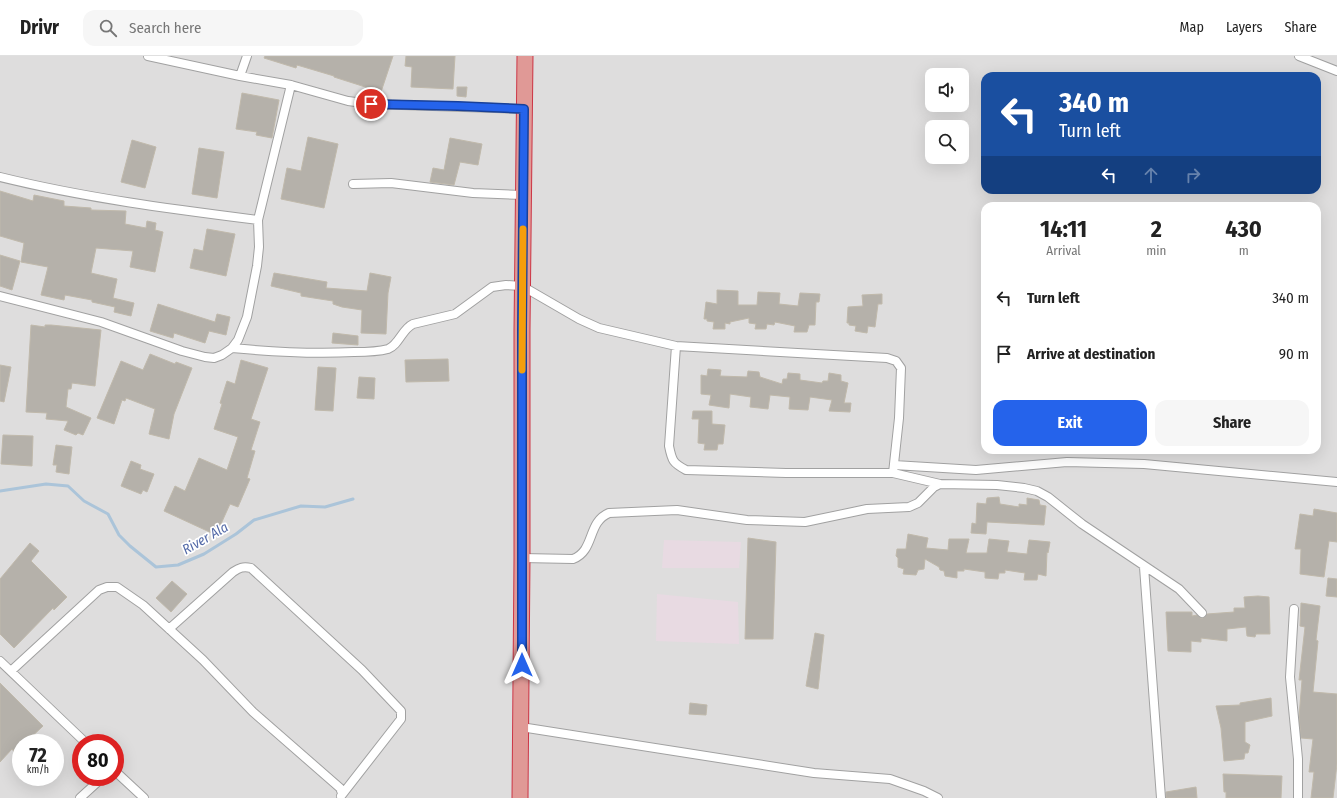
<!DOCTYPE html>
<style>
body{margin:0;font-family:"Fira Sans Condensed",sans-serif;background:#f6f6f6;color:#222;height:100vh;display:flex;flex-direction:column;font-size:15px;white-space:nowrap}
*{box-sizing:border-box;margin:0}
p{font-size:13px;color:#767676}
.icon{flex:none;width:22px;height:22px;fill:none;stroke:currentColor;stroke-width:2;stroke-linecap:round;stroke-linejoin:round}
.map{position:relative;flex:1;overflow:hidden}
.side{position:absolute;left:981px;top:146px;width:340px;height:252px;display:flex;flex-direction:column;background:#fff;border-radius:12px;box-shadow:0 4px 16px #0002}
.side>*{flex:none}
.hud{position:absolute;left:981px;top:16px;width:340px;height:122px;border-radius:12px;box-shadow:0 4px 16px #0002;background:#1a4fa0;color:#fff;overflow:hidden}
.controls{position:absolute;left:925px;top:12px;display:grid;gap:8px}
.controls a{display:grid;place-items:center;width:44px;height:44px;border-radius:8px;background:#fff;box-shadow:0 4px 16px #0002;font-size:20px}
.speed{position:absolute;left:12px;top:678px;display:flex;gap:8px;font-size:20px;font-weight:700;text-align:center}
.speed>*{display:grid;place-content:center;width:52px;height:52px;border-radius:50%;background:#fff;box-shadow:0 4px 16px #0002;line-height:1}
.speed small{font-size:10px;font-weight:400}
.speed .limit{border:6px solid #d22;background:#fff;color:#111}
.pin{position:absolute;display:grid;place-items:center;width:34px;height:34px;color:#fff;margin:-17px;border:2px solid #fff;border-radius:50%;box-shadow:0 1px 4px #0007}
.me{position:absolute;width:44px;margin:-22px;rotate:0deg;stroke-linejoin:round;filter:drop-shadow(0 0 3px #0008)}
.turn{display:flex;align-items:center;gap:14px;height:84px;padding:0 12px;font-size:18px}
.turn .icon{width:52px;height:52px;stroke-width:2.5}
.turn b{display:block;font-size:28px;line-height:34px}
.lanes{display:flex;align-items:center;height:38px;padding:0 12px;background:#0003;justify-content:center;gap:20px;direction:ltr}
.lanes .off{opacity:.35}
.eta{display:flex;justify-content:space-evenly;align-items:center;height:68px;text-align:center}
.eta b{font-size:24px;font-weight:700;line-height:28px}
.button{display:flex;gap:8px;margin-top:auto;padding:8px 12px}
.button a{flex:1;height:46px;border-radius:12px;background:#2563eb;color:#fff;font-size:16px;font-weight:700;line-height:46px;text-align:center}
.button a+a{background:#f6f6f6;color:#222}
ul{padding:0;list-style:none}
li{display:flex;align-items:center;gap:12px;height:56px;padding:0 12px}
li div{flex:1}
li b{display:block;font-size:15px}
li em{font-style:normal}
header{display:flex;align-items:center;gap:24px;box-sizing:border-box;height:56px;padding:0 20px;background:#fff;border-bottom:1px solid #e0e0e0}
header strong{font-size:19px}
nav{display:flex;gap:22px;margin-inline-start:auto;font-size:14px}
.search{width:280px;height:36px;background:#f6f6f6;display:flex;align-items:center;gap:10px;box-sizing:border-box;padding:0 14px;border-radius:12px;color:#767676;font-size:15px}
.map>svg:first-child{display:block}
.residential{fill:#dedddd;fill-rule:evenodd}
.industrial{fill:#e8dae2}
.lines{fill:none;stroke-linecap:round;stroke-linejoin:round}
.stream{stroke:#abc4d9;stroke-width:3}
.building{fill:#b5b1aa;stroke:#c0b9ab}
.street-casing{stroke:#a1a1a1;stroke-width:10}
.highway-casing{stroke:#cc3646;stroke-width:17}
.street{stroke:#fff;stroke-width:8}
.highway{stroke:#e09996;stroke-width:15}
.route-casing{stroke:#184099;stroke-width:10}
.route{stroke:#2563eb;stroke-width:7}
.slow{stroke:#f59e0b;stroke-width:7}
.labels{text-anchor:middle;stroke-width:3.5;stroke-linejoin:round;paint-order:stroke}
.water-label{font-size:14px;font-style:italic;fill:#546aa8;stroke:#fff}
</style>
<header>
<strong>Drivr</strong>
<div class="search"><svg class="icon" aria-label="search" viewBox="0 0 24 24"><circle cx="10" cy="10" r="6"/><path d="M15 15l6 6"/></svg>Search here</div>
<nav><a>Map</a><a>Layers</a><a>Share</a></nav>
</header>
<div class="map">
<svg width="1337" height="742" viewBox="0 0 1337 742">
<rect width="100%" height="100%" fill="#efefe7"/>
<path class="residential" d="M0,0h1337v742h-1337zM932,19h30v30h-30zM985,20h332v114h-332zM932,71h30v30h-30zM985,150h332v244h-332zM21,687h34v34h-34zM81,687h34v34h-34z"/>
<path class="industrial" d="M664,484l77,2 -2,26h-77z
M657,538l81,8 1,42 -83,-3z"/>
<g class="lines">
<path class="stream" d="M0,435l46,-7 22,2 16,15 24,13 11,21 11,11 26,21 22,-2 26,-11 32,-20 18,-14 47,-14 24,1 28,-8"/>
</g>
<path class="building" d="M265,0h128l-12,36 -47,-15v-1l-37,-11 -1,3 -32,-10z
M406,0h49l-2,33 -42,-2 1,-20 -7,-1z
M457,31h10l-1,10 -9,-1z
M242,37l37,7 -7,38 -16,-3 1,-3 -21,-3z
M308,81l30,7 -14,64 -43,-9 6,-31 14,3z
M450,82l32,6 -4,21 -18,-3 -6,23 -24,-3 3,-14 11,2z
M132,84l24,7 -11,41 -24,-6z
M199,92l25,4 -7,46 -25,-4z
M0,135l33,10 1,-6 30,6v5l27,2v2l35,1 -1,13 21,4 1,-7 9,2 -1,7 8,2 -8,40 -25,-5 3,-16 -37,-3 -5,25 26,6 -4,19 21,5 -3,13 -17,-4 1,-5 -23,-5v-2l-27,-5 -1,5 -23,-5 7,-28 -27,-5 3,-19 -24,-7z
M207,173l28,5 -9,42 -36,-8 4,-19 9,2z
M0,199l20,6 -8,29 -12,-4z
M274,217l53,9 -1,6 41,3 3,-18 21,4 -3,16 -2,41 -25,-1 1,-23 -20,-3 -9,-3v-3l-32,-5v-3l-30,-7z
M717,234l21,1v14h19l1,-13 22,1 -1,11 19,2 2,-13 20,1 -1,8h-3l-1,23h-6l-2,7h-13l1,-6 -20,-4 -1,3 -7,-1 -1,5h-11l1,-5 -7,-1v-5l-19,4v2l-5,-1v6h-12l1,-7 -7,-1v-2h-3l2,-17 11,2z
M882,238v10h-4l-3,23 -7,-1 -1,7 -12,-2 1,-5 -7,-1v-2h-2l1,-16 15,-1 -1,-11z
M158,248l57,18 2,-8 13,3 -4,18 -17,-4 -4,12 -31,-10 -1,5 -23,-7z
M31,269l14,2v-2h6l50,5 -6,56 -23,-3 -1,6h-3l-2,18 25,11 -8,17 -5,-2 -2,2 -12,-5 4,-9 -22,-2 1,-6 -21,-1z
M333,277l25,3v9l-26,-2z
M150,298l25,10 1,-2 16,6 -18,46 -5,25 -20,-5 6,-25 -29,-11 -1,3 -3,-1 -8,24 -17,-6 24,-57 22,9z
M448,303l1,22 -43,1 -1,-22z
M241,304l27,8 -17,51 9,3 -9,28 4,1 -8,27 3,1 -12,28 -8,-3 -14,31 -52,-24 11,-25 10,5 14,-33 28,12 11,-33 -24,-8 8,-25 -2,-1 7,-22 8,3z
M0,309l11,2 -7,35 -4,-1z
M318,311l18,1 -3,43 -18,-1z
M708,313l13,1 -1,6 27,1 1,-6 11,1 1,5 22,7 1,-5h4l1,-6 12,1v6l22,3 1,-2h5l1,-8 12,2v6l7,2 -4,20h7l-1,9 -21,-1 3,-11 -22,-3 -2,13 -19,-1 1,-12 -20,-2 -2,14 -18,-2 1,-10 -21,-3 -1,14 -20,-3 2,-10 -10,-1v-19l6,1z
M359,321l16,1 -1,21 -17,-1z
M693,355h19v13l13,1 -2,19h-5l-1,6h-13l1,-6 -7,-1 1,-24h-7z
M3,379l30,1 -1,30 -31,-2z
M56,389l16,2 -3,27 -13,-2 1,-7h-4z
M131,405l10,4 -1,4 14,5 -7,18 -4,-2 -2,4 -20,-8z
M999,441l1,7 19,3v-3l8,1v-7l12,2 1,5 6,1 -2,19 -57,-3 -1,12 -15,-1 1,-10 4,1 1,-21 9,1 1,-6z
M1314,453l23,4v29l-8,-1 -5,36 -24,-3 1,-25h-6l5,-35 13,2z
M908,478l20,4 -2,10 22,2 1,-11h20l-3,14h21l2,-14 20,2 -2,11 20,2 2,-14 21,2 -2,11 -1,-1 -1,24 -8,-2 -1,6h-13l1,-7 -20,-3v3h-6l-1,6 -13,-1v-6l-21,-3v2h-7v7l-12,-2 -1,-5 -4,-1 -1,-3 -14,-8 -1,10 -6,1 -2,5 -13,-1 1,-5 -6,-2v-9l-2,-2 1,-7h9z
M748,482l28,4 -3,97h-28z
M30,487l9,8 -8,10 36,36 -13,13 -1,-2 -39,40 -14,-14v-55z
M1328,522l9,1v18l-11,-1z
M172,525l15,13 -16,18 -15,-14z
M1258,540l11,1 1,37h-14l-1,3 -8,-1 -1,-9 -19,2v12l-26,-3v4l-10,-1v11l-23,-1 -2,-39h26v4l5,-1 3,3h3l4,-4 27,-2v-4h11l-1,-11z
M1301,547l19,3 -4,34 2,1 -5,51 24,2v70l-4,34h-22l3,-26h-5l4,-33 -12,-1 -2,-21 3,-37h-3l6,-53 -5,-1z
M815,577l9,2 -6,54 -12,-3z
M0,627l43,43 -18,17h-4v4l-6,6 -3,-4 -12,13z
M1271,642l1,18 -27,6v20l5,3 -2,8h-3l-1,6 -20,2 -3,-33 -5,-22 24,-1v-2z
M690,647l17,2 -1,10 -17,-1z
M1223,718l59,2 -1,22h-55v-6h-2z
M1196,731l1,11h-31v-6z"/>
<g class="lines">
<defs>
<path id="street" d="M148,0l92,20 51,9 57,16 23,3 153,5
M1299,0l38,15
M240,20l7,-20
M0,121c85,21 171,32 258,43
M353,128l38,-1 82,10 50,2
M0,240l101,26 81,29 23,6 9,1 8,-3 10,-7 6,-8 9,-23 10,-51 2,-19 -1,-27 33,-135
M676,290l-7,100c3,15 4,17 17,24l100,3h107l47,11
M232,292c42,4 81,6 122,4 11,0 23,0 34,-3 11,-4 14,-20 25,-25l42,-10 37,-27 14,-2 16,1 57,33 20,9 77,18 211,12 9,3 5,7 -2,50 -6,55
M894,409l82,5 91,-8 77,2 193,18
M522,502l51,1c22,-8 14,-37 36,-46l68,-3 70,10 58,2 62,-13 42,-2 9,-4 16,-16 6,-3 57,1 27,3 13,3 11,6 34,27 97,65 23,24
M1144,511l17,231
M1294,553l-4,68 8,82v39
M169,573l64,-57c6,-4 10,-6 18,-4l111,102 39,41v8l-60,77
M0,605l86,82
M11,615l88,-81 8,-3h10l26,18 60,55 50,52 87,76 2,5
M521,671l293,46 76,6 34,12 14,7
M115,715l29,27
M80,742l23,-21"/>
<path id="highway" d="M520,742l2,-240v-228l3,-274"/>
</defs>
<use href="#street" class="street-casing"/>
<use href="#highway" class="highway-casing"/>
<use href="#street" class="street"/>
<use href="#highway" class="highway"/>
</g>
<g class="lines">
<defs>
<path id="route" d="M371,48l87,2 66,3 -2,221v335"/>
</defs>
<use href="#route" class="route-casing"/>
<use href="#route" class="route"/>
<path class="slow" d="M522,314l1,-141"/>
</g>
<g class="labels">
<g class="water-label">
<text transform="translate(205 482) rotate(-30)" y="5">River Ala</text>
</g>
</g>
</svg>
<div class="controls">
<a><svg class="icon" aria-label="sound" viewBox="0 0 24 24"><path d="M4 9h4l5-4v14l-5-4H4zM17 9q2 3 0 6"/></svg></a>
<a><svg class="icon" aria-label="search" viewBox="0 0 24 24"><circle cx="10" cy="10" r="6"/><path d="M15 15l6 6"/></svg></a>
</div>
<div class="speed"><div>72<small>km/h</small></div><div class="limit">80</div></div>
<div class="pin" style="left:371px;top:48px;background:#d93025"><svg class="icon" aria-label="arrive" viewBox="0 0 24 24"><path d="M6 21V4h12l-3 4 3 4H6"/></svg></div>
<svg class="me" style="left:522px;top:609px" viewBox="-20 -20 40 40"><path d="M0-17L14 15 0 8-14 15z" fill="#2563eb" stroke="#fff" stroke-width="4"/></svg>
<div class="hud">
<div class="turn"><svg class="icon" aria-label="left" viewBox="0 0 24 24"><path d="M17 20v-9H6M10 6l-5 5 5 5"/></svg><div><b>340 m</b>Turn left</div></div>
<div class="lanes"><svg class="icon" aria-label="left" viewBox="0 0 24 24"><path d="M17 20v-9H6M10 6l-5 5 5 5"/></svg><svg class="icon off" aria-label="ahead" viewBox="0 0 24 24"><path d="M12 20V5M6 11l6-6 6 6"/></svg><svg class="icon off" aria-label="right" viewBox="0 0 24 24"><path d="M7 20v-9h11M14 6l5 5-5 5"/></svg></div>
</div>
<section class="side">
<div class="eta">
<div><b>14:11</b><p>Arrival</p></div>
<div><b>2</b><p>min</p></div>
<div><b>430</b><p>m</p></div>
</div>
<ul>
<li><svg class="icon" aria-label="left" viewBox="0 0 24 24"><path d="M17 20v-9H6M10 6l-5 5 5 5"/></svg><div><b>Turn left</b></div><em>340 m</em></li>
<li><svg class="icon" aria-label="arrive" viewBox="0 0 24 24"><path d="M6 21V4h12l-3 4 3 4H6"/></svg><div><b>Arrive at destination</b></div><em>90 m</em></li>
</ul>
<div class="button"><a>Exit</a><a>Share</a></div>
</section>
</div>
